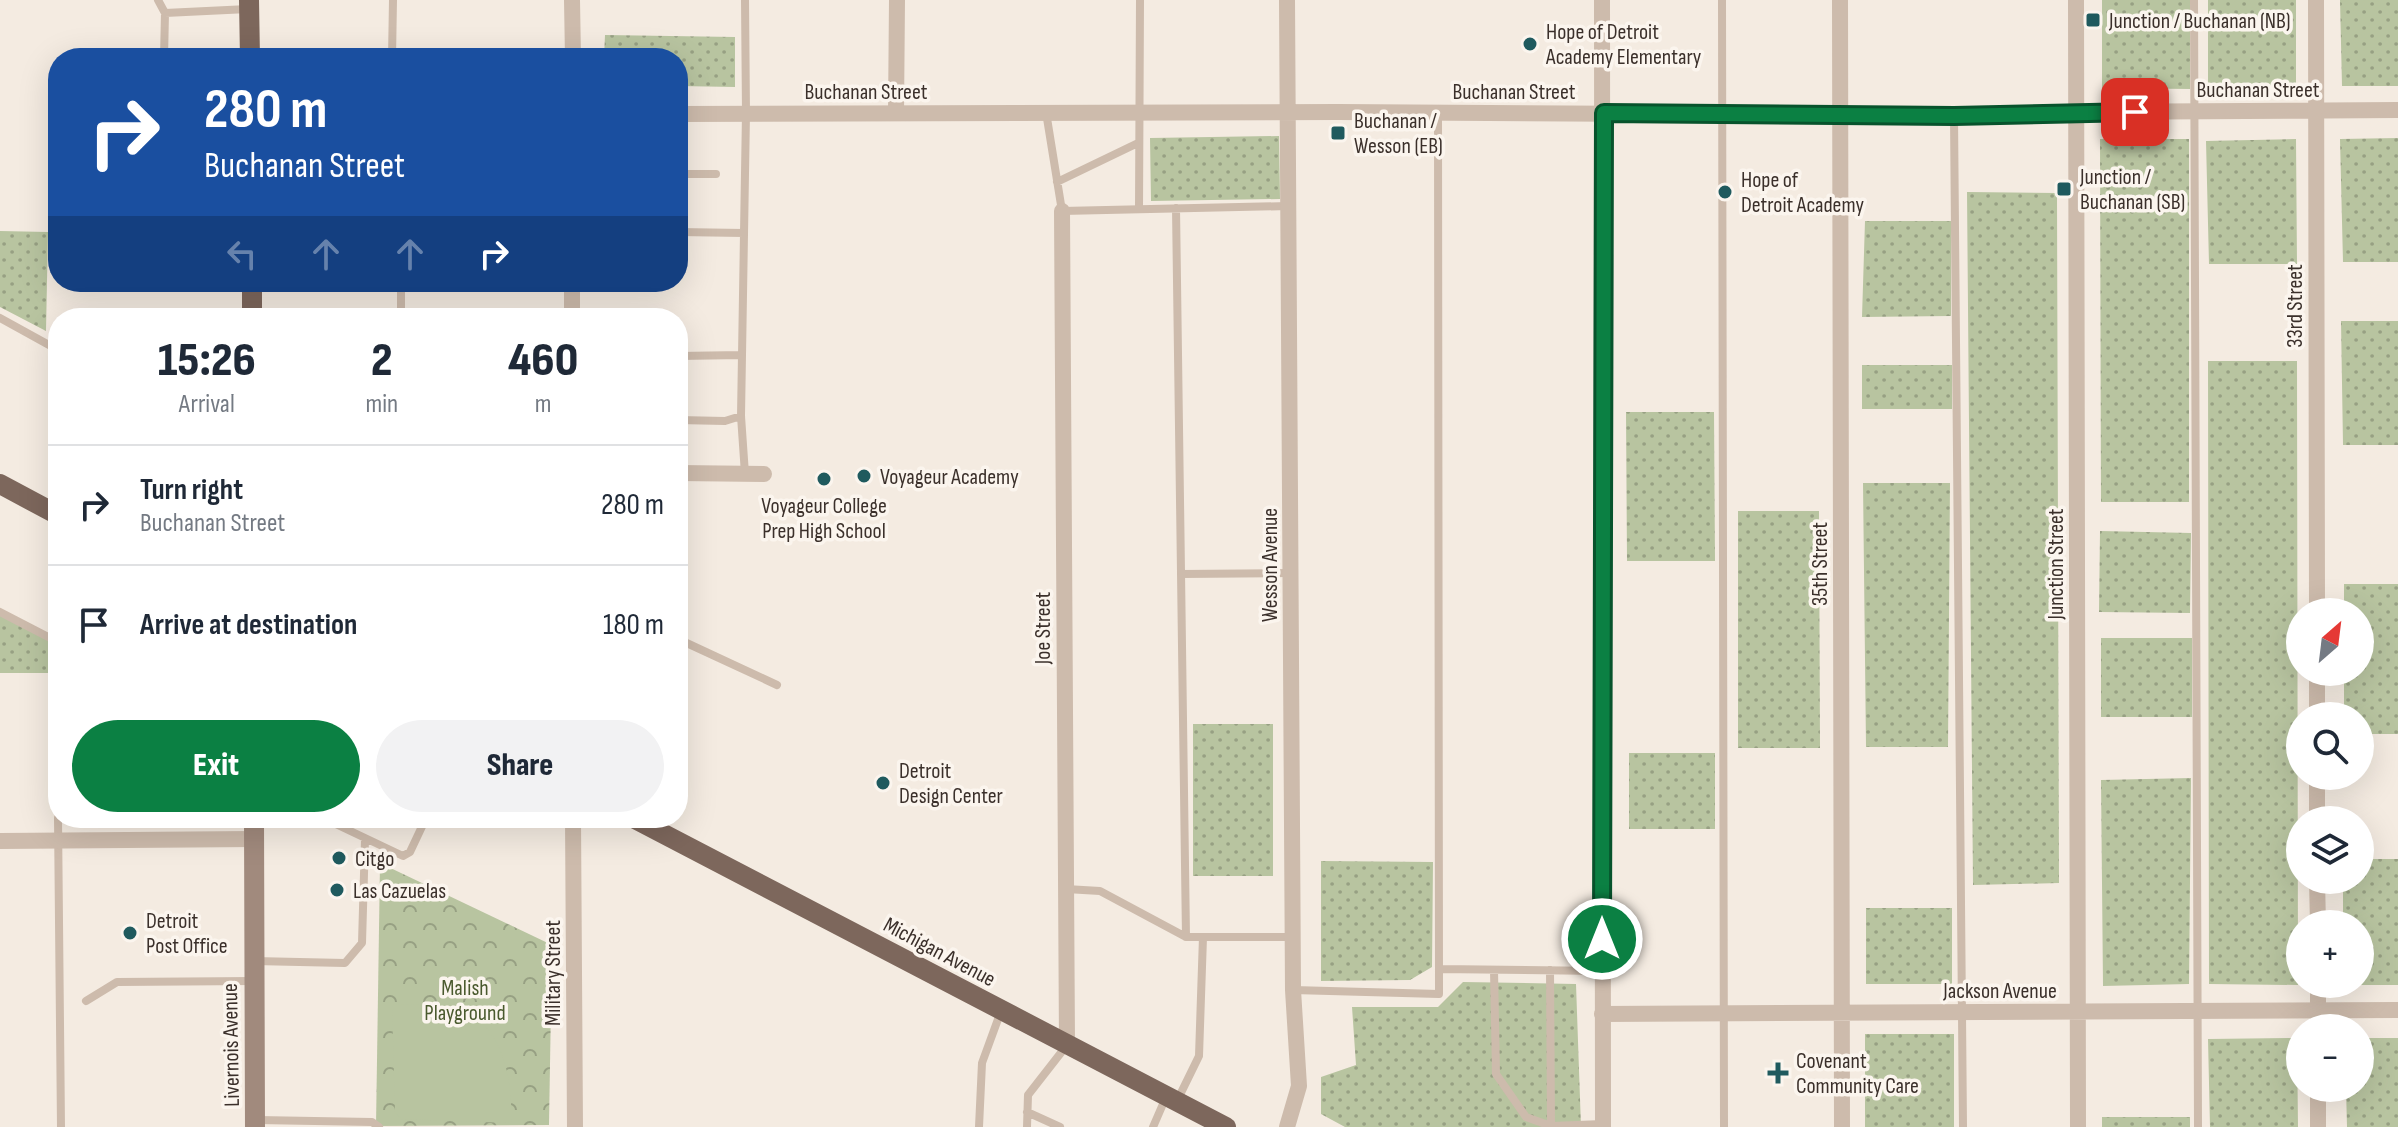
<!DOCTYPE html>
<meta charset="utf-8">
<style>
body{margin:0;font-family:"Sofia Sans Condensed",sans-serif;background:#f2f2f3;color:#1f2937;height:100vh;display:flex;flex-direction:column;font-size:30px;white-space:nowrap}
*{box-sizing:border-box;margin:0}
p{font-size:26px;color:#747a83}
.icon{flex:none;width:44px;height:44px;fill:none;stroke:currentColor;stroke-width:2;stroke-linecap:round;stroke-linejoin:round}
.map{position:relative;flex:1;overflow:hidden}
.side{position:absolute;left:48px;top:308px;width:640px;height:520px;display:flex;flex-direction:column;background:#fff;border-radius:32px;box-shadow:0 8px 32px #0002}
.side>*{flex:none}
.hud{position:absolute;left:48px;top:48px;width:640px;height:244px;border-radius:32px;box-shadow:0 8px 32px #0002;background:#1a4fa0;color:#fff;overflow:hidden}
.needle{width:52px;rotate:28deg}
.tools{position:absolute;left:2286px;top:598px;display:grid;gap:16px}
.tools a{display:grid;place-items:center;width:88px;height:88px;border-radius:50%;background:#fff;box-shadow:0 8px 32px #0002;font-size:40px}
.pin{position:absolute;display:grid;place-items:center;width:68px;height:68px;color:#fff;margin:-34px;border-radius:16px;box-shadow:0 4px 12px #0006}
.me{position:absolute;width:88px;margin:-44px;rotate:0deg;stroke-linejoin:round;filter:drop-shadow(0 0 6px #0008)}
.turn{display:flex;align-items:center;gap:28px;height:168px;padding:0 24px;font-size:36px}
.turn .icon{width:104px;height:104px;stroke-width:2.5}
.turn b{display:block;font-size:56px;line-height:68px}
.lanes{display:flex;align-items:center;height:76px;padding:0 24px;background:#0003;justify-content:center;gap:40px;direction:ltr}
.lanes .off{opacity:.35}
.eta{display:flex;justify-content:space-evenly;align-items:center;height:136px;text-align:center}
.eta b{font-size:48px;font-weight:800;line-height:56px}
.primary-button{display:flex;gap:16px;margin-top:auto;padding:16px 24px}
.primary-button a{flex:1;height:92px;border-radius:48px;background:#0b8043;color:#fff;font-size:32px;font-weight:800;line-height:92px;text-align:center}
.primary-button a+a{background:#f2f2f3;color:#1f2937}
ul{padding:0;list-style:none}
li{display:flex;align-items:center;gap:24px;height:120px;padding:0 24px;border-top:2px solid #e0e1e3}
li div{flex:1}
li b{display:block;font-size:30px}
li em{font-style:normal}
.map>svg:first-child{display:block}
.grass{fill:url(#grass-dots)}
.forest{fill:url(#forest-crowns)}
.pitch{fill:#b8c4a0}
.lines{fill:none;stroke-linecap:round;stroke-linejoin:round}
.service{stroke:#cdbbac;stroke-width:8}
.minor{stroke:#cdbbac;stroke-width:16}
.secondary{stroke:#a18a7d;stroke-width:20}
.primary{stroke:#7d675c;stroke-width:20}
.route-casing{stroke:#07532c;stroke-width:20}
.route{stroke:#0b8043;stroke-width:14}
.poi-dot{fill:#1f5a5e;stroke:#fbf5ee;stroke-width:3}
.labels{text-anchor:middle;stroke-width:7;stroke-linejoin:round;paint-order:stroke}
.poi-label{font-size:22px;fill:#3b302b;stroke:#fbf5ee;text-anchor:start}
.street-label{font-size:22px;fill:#3b302b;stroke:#fbf5ee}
.park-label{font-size:22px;fill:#4a5a2e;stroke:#fbf5ee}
</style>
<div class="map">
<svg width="2398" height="1127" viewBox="0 0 2398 1127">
<defs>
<pattern id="grass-dots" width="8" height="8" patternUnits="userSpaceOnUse" patternTransform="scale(2)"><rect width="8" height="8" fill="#b8c4a0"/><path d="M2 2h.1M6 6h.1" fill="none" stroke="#97a083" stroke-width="1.8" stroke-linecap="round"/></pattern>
<pattern id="forest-crowns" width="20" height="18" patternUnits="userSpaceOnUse" patternTransform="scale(2)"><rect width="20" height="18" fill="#b8c4a0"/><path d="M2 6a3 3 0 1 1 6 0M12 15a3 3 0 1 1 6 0" fill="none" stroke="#97a083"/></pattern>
</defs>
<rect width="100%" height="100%" fill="#f4ebe1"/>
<path class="grass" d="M2102,0h88v89l-88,-1z
M2208,0h88v87h-88z
M2340,0h58v86h-56z
M605,35l130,2v50l-57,-1v-28h-74z
M1279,136l1,63 -129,2 -1,-63z
M2398,138v124h-55l-3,-123z
M2100,139h89v363h-88z
M2296,139l1,125h-88l-3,-123z
M1967,192l90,1 2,690 -86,2z
M1865,221h86v95l-89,1z
M0,231l48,1 -2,99 -46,-24z
M2341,321h57v124h-55z
M2208,361h89l1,624 -89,-1z
M1862,365h90v44h-90z
M1626,412h88l1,149h-88z
M1863,483h87l-2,264h-82z
M1738,511h81l1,237h-82z
M2100,531l91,2 -1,80 -91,-1z
M2344,584h54v150h-38v-18h-16v-44h16v-60h-16z
M0,612l53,29v32h-53z
M2101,638h91v79h-91z
M1193,724h80v152h-80z
M1629,753h86v76h-86z
M2191,778l-2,206 -86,2 -2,-206z
M2360,859h38v126h-54l16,-1v-60h-17v-44h17z
M1321,861l112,1 -1,105 -22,13 -89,1z
M1866,908h86v76h-86z
M1463,982l113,2 5,143h-236l-24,-13v-37l35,-12 -4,-58h86z
M1865,1034h89v93h-89z
M2297,1038l1,89h-88l-2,-88z
M2360,1038h38v89h-51l-1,-39h14z
M2102,1117h88v10h-88z"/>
<path class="forest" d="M380,863l172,82 -3,180 -173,1z"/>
<path class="pitch" d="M422,1004c8,0 17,0 25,1 55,11 66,72 64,118l-110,-4 -6,-7 -3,-107z"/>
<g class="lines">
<path class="service" d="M158,0l7,13 -1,45
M745,0l1,113 -5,303 4,58
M1722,0l2,1127
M2194,0l4,1127
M165,13l83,-4
M392,58l1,-58
M1046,112l16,99 226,-5
M1954,116l9,1011
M678,174h38
M1057,182l81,-39
M1176,208l10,729
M1139,209l1,-209
M678,232l66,1
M401,282v36
M336,317v1
M0,318l49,27h9
M678,356l64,-1
M678,420l47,1 16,-5
M1181,574l109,-1
M0,612l58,30
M678,639l99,46
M55,640l3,165
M58,818l3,309
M323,818l80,38 7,-4 16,-34
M1066,889l34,2 86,46h107
M254,961l91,2 17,-20 3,-104
M1439,969l163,2
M1494,970l2,104 30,43 25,9 -1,-156
M1293,990l146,4 -1,-881
M86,1001l31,-19 136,-1
M1177,1101l22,-45 4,-119
M1027,1112l33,15
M257,1120l115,2 7,5
M1551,1126l52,-2
M979,1127l3,-64 19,-52
M1027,1127l1,-32 39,-50
M1153,1127l13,-30"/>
<path class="minor" d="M572,0l1,58
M1602,0l1,1127
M1840,0l2,1127
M2076,0l2,1127
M2316,0l1,612
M896,113l1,-113
M678,114l660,-2 616,4 122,-4 322,-2
M1062,211l5,833
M572,318v-36
M678,473l86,1
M2317,672v44
M2317,776v44
M573,818l2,309
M0,841l254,-2
M2317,880l1,44
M2318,984v44
M1602,1014l796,-4
M2318,1088v39
M1287,1127l12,-41 -6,-96 -6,-990"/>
<path class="secondary" d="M254,818l1,309"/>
<path class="primary" d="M249,0l1,58
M252,282v36
M0,484l58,31
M633,818l593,309"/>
</g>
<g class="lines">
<defs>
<path id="route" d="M1602,939l2,-826 350,3 181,-4"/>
</defs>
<use href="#route" class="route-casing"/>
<use href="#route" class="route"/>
</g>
<g class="poi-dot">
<rect x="2085" y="12" width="16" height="16" rx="4"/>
<circle cx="1530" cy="44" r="8"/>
<rect x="1330" y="125" width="16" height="16" rx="4"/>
<rect x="2056" y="181" width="16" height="16" rx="4"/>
<circle cx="1725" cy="192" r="8"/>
<circle cx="864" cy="476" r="8"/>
<circle cx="824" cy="479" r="8"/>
<circle cx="883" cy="783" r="8"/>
<circle cx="339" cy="858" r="8"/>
<circle cx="337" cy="890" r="8"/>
<circle cx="130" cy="933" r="8"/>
<path d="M1774 1061h8v8h8v8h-8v8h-8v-8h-8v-8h8z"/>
</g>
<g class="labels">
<g class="poi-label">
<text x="2109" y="28">Junction / Buchanan (NB)</text>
<text x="1546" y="39">Hope of Detroit<tspan x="1546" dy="25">Academy Elementary</tspan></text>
<text x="1354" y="128">Buchanan /<tspan x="1354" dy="25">Wesson (EB)</tspan></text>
<text x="2080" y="184">Junction /<tspan x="2080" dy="25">Buchanan (SB)</tspan></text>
<text x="1741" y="187">Hope of<tspan x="1741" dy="25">Detroit Academy</tspan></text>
<text x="880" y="484">Voyageur Academy</text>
<text x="824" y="513" text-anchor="middle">Voyageur College<tspan x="824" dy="25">Prep High School</tspan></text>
<text x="899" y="778">Detroit<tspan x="899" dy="25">Design Center</tspan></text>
<text x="355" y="866">Citgo</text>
<text x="353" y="898">Las Cazuelas</text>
<text x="146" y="928">Detroit<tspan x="146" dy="25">Post Office</tspan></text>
<text x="1796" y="1068">Covenant<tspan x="1796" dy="25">Community Care</tspan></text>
</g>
<g class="street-label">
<text x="2258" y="97">Buchanan Street</text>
<text x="866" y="99">Buchanan Street</text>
<text x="1514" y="99">Buchanan Street</text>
<text transform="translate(2294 306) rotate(-90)" y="8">33rd Street</text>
<text transform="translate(1819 564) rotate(-90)" y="8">35th Street</text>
<text transform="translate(2055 564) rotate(-90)" y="8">Junction Street</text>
<text transform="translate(1269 565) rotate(-90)" y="8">Wesson Avenue</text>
<text transform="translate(1042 628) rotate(-90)" y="8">Joe Street</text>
<text transform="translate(940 951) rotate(28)" y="8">Michigan Avenue</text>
<text transform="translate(552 973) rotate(-90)" y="8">Military Street</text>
<text x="2000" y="998">Jackson Avenue</text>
<text transform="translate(230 1045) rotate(-91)" y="8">Livernois Avenue</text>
</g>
<g class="park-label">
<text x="465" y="995">Malish<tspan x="465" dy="25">Playground</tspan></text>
</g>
</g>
</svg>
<div class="tools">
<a><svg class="needle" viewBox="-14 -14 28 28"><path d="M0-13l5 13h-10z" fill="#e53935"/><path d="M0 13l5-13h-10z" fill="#747a83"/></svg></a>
<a><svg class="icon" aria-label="search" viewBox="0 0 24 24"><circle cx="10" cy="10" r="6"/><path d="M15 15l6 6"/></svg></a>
<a><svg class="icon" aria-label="layers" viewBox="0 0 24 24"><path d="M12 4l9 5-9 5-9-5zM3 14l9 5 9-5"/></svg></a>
<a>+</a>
<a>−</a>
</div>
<div class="pin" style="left:2135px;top:112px;background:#d93025"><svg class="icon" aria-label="arrive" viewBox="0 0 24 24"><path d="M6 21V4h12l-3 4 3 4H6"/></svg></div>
<svg class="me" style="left:1602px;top:939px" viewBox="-20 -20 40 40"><circle r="17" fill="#0b8043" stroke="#fff" stroke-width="3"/><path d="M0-11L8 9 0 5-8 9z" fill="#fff"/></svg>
<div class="hud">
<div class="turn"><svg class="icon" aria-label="right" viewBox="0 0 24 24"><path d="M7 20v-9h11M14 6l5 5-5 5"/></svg><div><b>280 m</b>Buchanan Street</div></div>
<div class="lanes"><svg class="icon off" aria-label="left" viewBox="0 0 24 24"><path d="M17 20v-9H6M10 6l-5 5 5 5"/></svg><svg class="icon off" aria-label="ahead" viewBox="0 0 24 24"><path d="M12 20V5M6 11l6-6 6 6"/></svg><svg class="icon off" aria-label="ahead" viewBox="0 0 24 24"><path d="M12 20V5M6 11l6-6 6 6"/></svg><svg class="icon" aria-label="right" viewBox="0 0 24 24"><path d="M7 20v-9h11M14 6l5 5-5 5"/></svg></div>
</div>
<section class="side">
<div class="eta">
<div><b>15:26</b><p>Arrival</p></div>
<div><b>2</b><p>min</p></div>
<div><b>460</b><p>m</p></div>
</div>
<ul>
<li><svg class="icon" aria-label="right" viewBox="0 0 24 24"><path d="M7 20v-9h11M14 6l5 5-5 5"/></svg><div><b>Turn right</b><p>Buchanan Street</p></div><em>280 m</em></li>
<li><svg class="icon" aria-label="arrive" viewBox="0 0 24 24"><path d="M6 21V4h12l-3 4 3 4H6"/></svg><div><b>Arrive at destination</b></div><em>180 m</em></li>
</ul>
<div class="primary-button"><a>Exit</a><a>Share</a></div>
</section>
</div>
